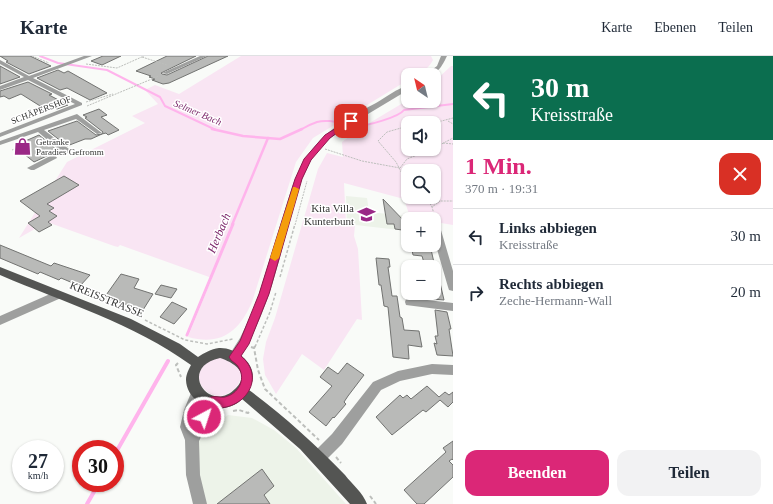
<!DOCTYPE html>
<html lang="de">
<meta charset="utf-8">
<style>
body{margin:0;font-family:Georgia,serif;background:#f2f2f3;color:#1f2937;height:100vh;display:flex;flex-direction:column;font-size:15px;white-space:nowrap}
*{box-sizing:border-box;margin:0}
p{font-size:13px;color:#747a83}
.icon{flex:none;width:22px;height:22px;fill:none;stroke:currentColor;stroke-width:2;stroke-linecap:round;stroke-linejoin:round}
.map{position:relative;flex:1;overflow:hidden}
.drawer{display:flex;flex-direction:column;background:#fff;width:320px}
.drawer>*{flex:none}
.banner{background:#0b6e4f;color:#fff;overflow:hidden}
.needle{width:26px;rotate:325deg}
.buttons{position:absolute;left:401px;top:12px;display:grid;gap:8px}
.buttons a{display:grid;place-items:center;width:40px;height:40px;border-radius:8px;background:#fff;box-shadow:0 1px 3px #0004;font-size:20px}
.speed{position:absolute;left:12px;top:384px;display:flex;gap:8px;font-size:20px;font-weight:700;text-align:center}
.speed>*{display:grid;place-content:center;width:52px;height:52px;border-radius:50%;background:#fff;box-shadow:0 1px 3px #0004;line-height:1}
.speed small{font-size:10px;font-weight:400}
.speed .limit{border:6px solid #d22;background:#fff;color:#111}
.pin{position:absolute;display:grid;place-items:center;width:34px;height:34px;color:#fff;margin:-17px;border-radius:8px;box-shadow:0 2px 6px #0006}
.me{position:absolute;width:44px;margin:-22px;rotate:40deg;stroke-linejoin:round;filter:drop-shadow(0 0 3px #0008)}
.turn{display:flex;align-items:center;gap:14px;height:84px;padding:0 12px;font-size:18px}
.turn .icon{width:52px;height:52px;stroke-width:2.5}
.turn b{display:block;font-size:28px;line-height:34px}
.round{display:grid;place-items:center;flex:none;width:42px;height:42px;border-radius:12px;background:#f2f2f3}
.overview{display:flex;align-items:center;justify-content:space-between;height:68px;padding:0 12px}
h1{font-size:24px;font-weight:700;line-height:30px;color:#db2777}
.cta{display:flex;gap:8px;margin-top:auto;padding:8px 12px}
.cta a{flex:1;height:46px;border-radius:12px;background:#db2777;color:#fff;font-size:16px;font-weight:700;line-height:46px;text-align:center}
.cta a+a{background:#f2f2f3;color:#1f2937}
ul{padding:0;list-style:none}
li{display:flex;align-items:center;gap:12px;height:56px;padding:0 12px;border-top:1px solid #e0e1e3}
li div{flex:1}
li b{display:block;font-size:15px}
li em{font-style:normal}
header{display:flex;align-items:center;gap:24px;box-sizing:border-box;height:56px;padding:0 20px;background:#fff;border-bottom:1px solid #e0e1e3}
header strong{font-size:19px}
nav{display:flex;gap:22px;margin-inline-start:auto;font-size:14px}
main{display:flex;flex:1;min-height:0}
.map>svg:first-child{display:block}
.built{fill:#edf3e9}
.green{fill:#f9e5f3;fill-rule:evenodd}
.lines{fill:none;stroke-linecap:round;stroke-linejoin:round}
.stream-far3{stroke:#ffb4ec;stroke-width:2}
.stream-far2{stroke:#ffb4ec;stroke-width:2.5}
.stream-far1{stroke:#ffb4ec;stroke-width:3}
.stream{stroke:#ffb4ec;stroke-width:4}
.building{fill:#b9bab8;stroke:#727371}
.path-far2{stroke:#bdbfbc;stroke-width:1;stroke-dasharray:2 1;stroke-linecap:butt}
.path-far1{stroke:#bdbfbc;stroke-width:1.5;stroke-dasharray:3 2;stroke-linecap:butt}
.path{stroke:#bdbfbc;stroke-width:2;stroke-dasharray:4 2.5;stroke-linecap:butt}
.minor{fill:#9e9f9e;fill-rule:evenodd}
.major{fill:#545553;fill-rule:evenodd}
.route{fill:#db2777;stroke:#8e194d}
.slow{fill:#f59e0b}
.labels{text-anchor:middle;stroke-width:3;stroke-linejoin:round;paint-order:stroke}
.far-street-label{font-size:9px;fill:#353635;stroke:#fff}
.far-poi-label{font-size:9px;fill:#353635;stroke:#fff;text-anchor:start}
.far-water-label{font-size:10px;font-style:italic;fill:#7d296c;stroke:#fff}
.poi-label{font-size:11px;fill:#353635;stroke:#fff;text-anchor:end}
.street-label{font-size:11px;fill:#353635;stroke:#fff}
.water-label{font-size:12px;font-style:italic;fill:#7d296c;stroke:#fff}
</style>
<header>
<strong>Karte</strong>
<nav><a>Karte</a><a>Ebenen</a><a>Teilen</a></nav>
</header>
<main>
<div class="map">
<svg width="453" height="448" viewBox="0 0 453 448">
<rect width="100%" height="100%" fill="#f9fbf8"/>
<path class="built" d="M346,140l21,2 2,14 38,4 1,15 -61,-7z
M228,359l24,3 22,12 22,18 50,56h-146l-8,-64z"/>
<path class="green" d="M241,0h190l2,4c-5,10 -14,15 -25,15v5l-95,58 -17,24 -44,140c-13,30 -31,44 -64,35l24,-59 -92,-33 -2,2 -4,-1 -67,-24 -28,16 48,-76 78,-39 -13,-7 26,-12 -13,-14 10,-5 24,9z
M451,10h2v159l-12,-2 -2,-7 -30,-2 -5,-15 -60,-16 2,41 9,1 -1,11 4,13 4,71 -5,-1 -33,51 -22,-16 -26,40 -11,-19 -2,-16 3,-17 9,-24 43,-149 9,-16 16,4 -1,-15 19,-14 47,-28v1h26v-19zM408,67h26v26h-26zM408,115h26v26h-26z
M219,301c4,1 9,1 12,3 27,15 -7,51 -27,29 -8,-8 -6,-21 3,-28 3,-2 8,-3 12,-4z"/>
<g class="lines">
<path class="stream-far3" d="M40,0l18,7 49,7 53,27 5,9 51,24
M300,74c5,-3 11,-6 17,-8 14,-4 27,4 40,4 10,0 42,-9 47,-16l49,-6"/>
<path class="stream-far2" d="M212,73l31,7 37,3 22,-10
M232,169l36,-87"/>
<path class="stream-far1" d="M187,279l46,-111"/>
<path class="stream" d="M115,398l53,-93
M87,448l12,-21"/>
</g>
<path class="building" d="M0,0h30l21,10 -22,8 -23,-12 2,-1z
M103,0h18l-19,9 -11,-4z
M167,0h29l-35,17 1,1 5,1 41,-19h20l-59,27 -6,1 -11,-4 3,-1 -6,-2 2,-1 -15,-5z
M0,10l20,11 -20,7z
M58,14l6,3 4,-2 39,22 -17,7 -23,-12 -7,2 -23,-12z
M28,26l24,12 -3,1 19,10 -11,4 -5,-3 -7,3 -24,-15 -12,5 -5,-3 -4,1v-6z
M99,53l8,6 -6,2 18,13 -11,5 -2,-2 -4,1 1,-2 -18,-14 2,-1 -4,-2z
M77,65l19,14 6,-1 -11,5h-6l-18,7 -19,-15z
M39,79l18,15 -2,1 4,3 -10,1 -15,7 -20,-16z
M64,120l15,9 -32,19 7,4 -5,3 8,5 -9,6 4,3 -13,7 -11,-9 12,-7 -20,-15z
M383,143l24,25 -5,3v3l-7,-1 -1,-5h-7z
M0,189l51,21 3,-3 36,12 -10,11 -19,-8 -2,2 -19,-8 -2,2 -38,-16z
M411,189h19l5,22 -10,-1 -3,-10 -9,-1z
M376,202l13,1 1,8h-2l4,29h5l3,21 2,1 2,12 15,1 3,16 -14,-2 1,14 -16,-2 -5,-50 -4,-1 -3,-21h-2z
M434,214h3l7,30 -12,-1v-3h2z
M121,218l18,5 -5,9 19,6 -10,16 -4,-2v2l-8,-3 1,-1 -28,-8z
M161,229l16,4 -6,9 -16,-4z
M172,246l15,7 -13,15 -14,-7z
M435,254l12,2 4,17h-2l4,27 -16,-1 -3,-12 3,1 -2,-8h3z
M347,307l17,12 -16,21 -4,6 2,2 -12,14 -1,-1 -7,9 -17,-14 23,-26 -12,-9 8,-10 10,7z
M427,330l12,11 6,-5 4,3 4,-3v10l-5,5 -8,-7 -14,12 -3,-2 -31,25 -16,-18 24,-22 3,3 4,-3 4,4z
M453,385v19l-1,-1 -3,2 4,4v12l-29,27h-7l-13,-14 42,-38 -3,-4z
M262,413l12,17 -10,9 6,9h-53z"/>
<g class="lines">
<path class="path-far2" d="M32,0l17,7
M142,1l25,8
M86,8l31,4 27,-12
M86,46l27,-8
M87,50l72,-30
M448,65l5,3
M434,67l19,-5
M408,70l-21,6 -9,9 18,21 12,23
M443,87l10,1
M434,92l19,-10
M325,93l37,12 38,7
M12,94l5,-2
M400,112l7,-9 25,-10
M426,141l14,4
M427,142l5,9
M434,158l-2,-7 8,-6h13
M295,169l12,-44"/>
<path class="path-far1" d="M280,221l15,-53
M145,264l40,20 22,4 26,-5
M255,291l15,-35 6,-20"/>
<path class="path" d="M251,291l3,1 4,22 7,19 54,51
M254,292l1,-2
M178,307l-2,2 5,12
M233,355l6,-1 9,3 2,-2
M336,401l5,6
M370,440l6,8"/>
<path class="minor" d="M84,0h8l-59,22 49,25v2l-82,32v-4l75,-29 -47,-24 -28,10v-4l24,-9 -24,-13v-4l29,16z
M200,0h7l-40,18 -5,-1z
M441,0h6c-5,10 -9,19 -22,19l12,-9z
M408,29v5l-70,42c-9,7 -17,14 -24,23 -20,32 -26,77 -37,113 -9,33 -21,64 -39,93l-4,1 -4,-1 -2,-4 12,-19 15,-31 37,-120c17,-46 42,-62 84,-84 10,-6 21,-14 32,-18z
M77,58l25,19 -5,1 -21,-15 -32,11 25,19v4h-6l-25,-21 -38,13v-4z
M50,100h6l1,2 -23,12h-3l-4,-2z
M419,160l9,1 1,2h-14z
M434,161l4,3 15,51v20l-4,-1 -1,-3 -14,-48v-20h-4z
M57,235l4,1 1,3 -1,3 -61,27v-9z
M410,242l43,5v8l-47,-6 -1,-3 1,-3z
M432,308l21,1v10l-21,-1 -32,7 -19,9 -39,54 -18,18 -5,2 -5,-2 -2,-5 2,-5 18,-18 41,-52 25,-11z
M197,330l4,2 2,4 -7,18 -2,14 15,-26 4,-2 4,2 2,4 -20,39 1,34 7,29h-14l-7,-29 -1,-35 -5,-13 4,-17 9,-22z"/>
<path class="major" d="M0,211l131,52 49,25 18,13c6,-4 13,-8 21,-9 15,-1 35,13 34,30 0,4 -3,8 -4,12 34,25 66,54 96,85 7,9 18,18 22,29h-17l-50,-55 -58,-50c-18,19 -55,7 -56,-19 0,-6 3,-11 5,-15 -58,-42 -126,-62 -191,-90zM220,302c13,4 31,15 16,30 -27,28 -59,-21 -16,-30z"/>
</g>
<path class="route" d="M349,64l5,1 -24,17 -19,22 -9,19 -33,115 -20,50 -8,12c25,21 5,53 -25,52l-8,13 -4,2 -5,-2 -1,-4c2,-6 7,-15 11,-19 5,-3 11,0 16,-1 13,-3 21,-17 14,-29 -2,-5 -8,-6 -10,-11l11,-16 19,-47 36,-115 9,-20 21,-24z"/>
<path class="slow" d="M293,131h2l4,2 -20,69 -4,3 -5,-3z"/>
<defs>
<symbol id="shop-bare" viewBox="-9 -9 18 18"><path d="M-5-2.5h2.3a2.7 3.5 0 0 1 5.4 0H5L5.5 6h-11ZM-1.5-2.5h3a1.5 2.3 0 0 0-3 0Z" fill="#9a2886" stroke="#fff" stroke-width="2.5" paint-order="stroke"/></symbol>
<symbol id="school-bare" viewBox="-9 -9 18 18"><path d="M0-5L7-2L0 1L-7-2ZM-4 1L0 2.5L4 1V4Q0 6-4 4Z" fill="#9a2886" stroke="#fff" stroke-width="2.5" paint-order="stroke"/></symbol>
</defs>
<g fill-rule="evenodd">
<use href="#shop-bare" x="10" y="78" width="25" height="25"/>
<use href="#school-bare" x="354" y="146" width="25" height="25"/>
</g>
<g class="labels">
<g class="far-street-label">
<text transform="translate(41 54) rotate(-21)" y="3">SCHÄPERSHOF</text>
</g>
<g class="far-poi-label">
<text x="36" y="89">Getränke<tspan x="36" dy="10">Paradies Gefromm</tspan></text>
</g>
<g class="far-water-label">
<text transform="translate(198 56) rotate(23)" y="4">Selmer Bach</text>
</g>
<g class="poi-label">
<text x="354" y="156">Kita Villa<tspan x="354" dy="13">Kunterbunt</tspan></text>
</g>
<g class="street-label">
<text transform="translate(107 243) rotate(22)" y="4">KREISSTRASSE</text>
</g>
<g class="water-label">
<text transform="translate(219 177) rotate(-67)" y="4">Herbach</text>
</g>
</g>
</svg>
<div class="buttons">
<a><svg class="needle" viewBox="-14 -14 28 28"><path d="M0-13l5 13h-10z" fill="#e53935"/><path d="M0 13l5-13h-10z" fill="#747a83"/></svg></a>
<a><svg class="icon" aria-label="sound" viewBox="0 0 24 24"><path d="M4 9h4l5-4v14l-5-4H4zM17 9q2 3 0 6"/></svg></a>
<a><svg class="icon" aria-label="search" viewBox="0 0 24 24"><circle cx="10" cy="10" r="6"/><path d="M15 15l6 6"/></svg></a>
<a>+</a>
<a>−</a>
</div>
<div class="speed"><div>27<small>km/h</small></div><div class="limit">30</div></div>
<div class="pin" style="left:351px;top:65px;background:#d93025"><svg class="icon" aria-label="arrive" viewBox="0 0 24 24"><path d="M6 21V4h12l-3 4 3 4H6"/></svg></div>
<svg class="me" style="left:204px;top:361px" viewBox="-20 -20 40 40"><circle r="17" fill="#db2777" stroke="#fff" stroke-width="3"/><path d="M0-11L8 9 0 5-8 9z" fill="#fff"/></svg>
</div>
<section class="drawer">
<div class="banner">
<div class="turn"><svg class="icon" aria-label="left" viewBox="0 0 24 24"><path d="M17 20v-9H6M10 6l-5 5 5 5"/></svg><div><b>30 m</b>Kreisstraße</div></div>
</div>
<div class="overview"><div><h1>1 Min.</h1><p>370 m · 19:31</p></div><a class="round" style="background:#d93025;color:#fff"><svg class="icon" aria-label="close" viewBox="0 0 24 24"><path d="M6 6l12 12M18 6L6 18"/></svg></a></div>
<ul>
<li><svg class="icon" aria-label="left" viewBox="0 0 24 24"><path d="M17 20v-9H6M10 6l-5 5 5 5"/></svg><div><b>Links abbiegen</b><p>Kreisstraße</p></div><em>30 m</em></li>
<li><svg class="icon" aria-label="right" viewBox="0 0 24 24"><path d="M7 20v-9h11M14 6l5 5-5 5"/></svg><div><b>Rechts abbiegen</b><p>Zeche-Hermann-Wall</p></div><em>20 m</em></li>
</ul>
<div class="cta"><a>Beenden</a><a>Teilen</a></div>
</section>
</main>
